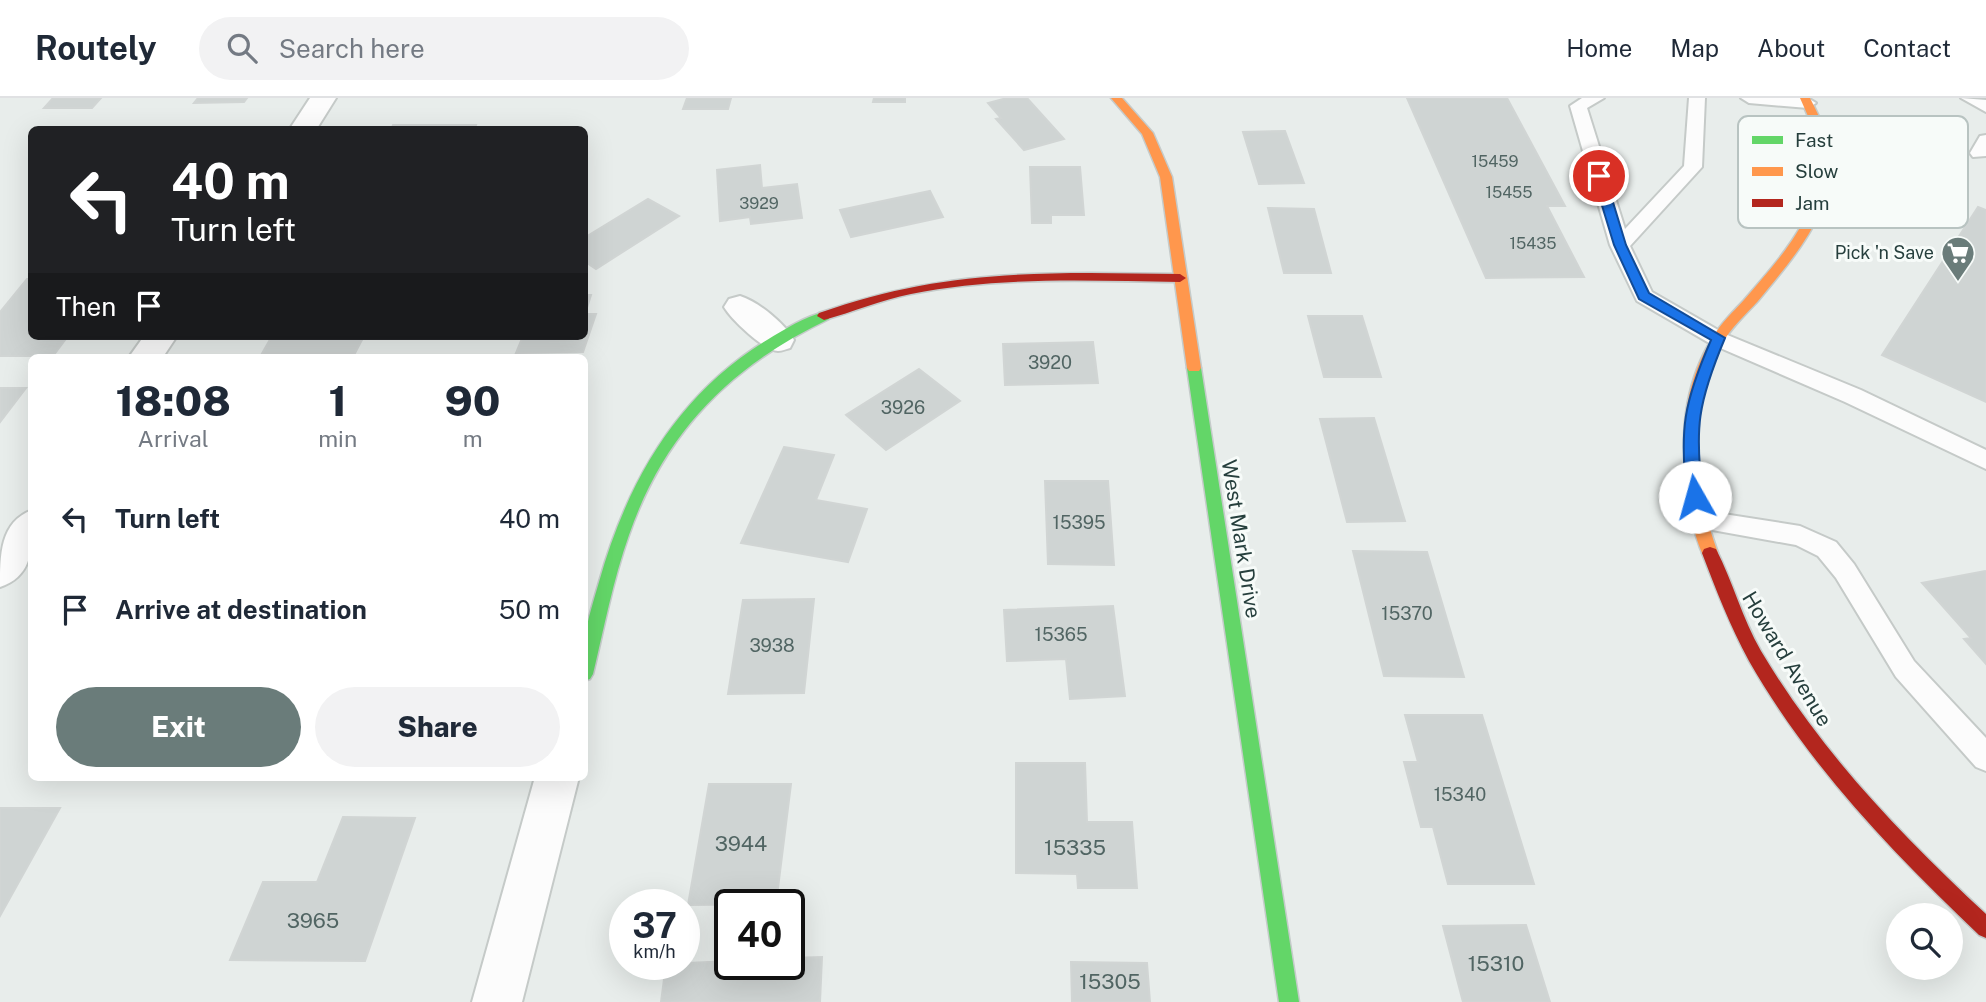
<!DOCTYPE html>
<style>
body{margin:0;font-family:"Public Sans",sans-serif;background:#f2f2f3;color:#1f2937;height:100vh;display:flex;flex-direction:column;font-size:26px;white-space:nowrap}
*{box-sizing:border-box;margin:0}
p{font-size:23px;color:#747a83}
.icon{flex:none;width:38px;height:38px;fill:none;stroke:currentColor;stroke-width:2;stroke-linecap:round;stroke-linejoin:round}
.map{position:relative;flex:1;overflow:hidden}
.side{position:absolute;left:28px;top:256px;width:560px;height:427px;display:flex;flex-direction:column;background:#fff;border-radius:10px;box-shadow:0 7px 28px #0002}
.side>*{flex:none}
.banner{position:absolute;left:28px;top:28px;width:560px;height:214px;border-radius:10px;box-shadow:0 7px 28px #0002;background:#202124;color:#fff;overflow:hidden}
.buttons{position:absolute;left:1886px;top:805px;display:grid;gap:14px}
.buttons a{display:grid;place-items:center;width:77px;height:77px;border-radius:50%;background:#fff;box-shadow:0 7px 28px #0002;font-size:35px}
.speed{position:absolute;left:609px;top:791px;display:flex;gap:14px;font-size:35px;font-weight:700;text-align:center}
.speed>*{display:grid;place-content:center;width:91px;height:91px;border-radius:50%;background:#fff;box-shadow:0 7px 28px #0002;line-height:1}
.speed small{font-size:18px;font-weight:400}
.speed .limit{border:4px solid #111;border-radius:10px;background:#fff;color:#111}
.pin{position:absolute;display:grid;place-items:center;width:60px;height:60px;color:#fff;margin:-30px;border:4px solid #fff;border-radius:50%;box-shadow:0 2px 7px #0007}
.me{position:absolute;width:77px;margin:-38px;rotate:353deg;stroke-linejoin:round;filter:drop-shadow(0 0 5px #0008)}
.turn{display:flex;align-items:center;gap:24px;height:147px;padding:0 28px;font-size:32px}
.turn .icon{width:91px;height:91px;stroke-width:2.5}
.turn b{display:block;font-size:49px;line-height:60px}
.then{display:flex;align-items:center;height:66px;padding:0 28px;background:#0003;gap:14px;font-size:26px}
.eta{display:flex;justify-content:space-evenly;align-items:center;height:119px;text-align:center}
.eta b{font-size:42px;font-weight:800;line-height:49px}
.cta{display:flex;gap:14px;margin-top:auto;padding:14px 28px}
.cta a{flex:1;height:80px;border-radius:42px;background:#6a7c7a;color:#fff;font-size:28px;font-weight:800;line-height:80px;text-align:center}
.cta a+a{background:#f2f2f3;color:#1f2937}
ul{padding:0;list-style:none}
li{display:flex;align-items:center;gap:21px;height:91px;padding:0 28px}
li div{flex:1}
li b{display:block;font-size:26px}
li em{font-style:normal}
header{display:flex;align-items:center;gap:42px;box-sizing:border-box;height:98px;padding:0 35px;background:#fff;border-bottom:2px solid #e0e1e3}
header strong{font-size:33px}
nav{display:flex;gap:38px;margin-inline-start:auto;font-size:24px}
.search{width:490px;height:63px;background:#f2f2f3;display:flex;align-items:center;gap:18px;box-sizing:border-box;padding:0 24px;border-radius:38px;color:#747a83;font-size:26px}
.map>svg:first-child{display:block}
.building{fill:#cfd4d3;stroke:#d1d5d4;stroke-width:2}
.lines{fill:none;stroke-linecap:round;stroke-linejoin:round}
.lane-casing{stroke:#c5cac8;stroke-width:4}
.street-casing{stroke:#c5cac8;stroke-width:4}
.fast-casing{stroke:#c5cbca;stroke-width:3}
.slow-casing{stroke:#c5cbca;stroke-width:3}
.jam-casing{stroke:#c5cbca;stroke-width:3}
.lane{fill:#fcfcfc;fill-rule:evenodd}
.street{fill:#fcfcfc;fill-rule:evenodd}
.fast{fill:#63d668;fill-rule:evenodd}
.slow{fill:#ff974d;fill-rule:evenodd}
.jam{fill:#b3261e;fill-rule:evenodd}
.route{fill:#1a73e8;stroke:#114b97;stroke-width:2}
.labels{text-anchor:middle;stroke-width:6;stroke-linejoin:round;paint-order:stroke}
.far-number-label{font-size:16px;fill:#516563}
.far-poi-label{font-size:18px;fill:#263f3d;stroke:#f7fbf9;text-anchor:end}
.number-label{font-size:18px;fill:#516563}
.street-label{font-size:21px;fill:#263f3d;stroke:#f7fbf9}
.near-number-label{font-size:21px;fill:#516563}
.key{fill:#f7fbf9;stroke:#b8c3c1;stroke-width:2}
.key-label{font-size:19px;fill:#263f3d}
</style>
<header>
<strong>Routely</strong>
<div class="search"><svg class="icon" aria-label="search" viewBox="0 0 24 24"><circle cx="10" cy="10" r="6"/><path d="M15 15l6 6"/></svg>Search here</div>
<nav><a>Home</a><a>Map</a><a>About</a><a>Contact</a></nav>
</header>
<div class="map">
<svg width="1986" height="904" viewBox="0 0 1986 904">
<rect width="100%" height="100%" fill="#e8edeb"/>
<path class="building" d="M53,0h48l-9,10h-48z
M198,0h49l-3,4 -50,1z
M687,0h44l-3,11h-45z
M874,0h31v4h-32z
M1007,0h20l37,41 -40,11 -28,-31 5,-1 -13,-15z
M1407,0h100l58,108h-18l37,71 -98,1z
M393,27h83l-2,5h-83z
M1285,33l19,52 -45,1 -16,-52z
M760,67l2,23 35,-4 5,34 -51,6 -1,-7 -30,4 -3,-51z
M1030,69h50l4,48h-33v8h-19z
M930,93l13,26 -92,20 -11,-27z
M648,101l31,17 -83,53 -12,-8v-23z
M1978,109l8,3v192l-104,-47z
M1268,110l46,1 17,64h-47z
M27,181h5v57h36l-15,20h-53v-44z
M584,197h7l-6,19h11l-13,38 -67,1 7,-17h61z
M1308,218h54l19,61h-57z
M272,238h92l-11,21h-93z
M1093,244l5,41 -93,2 -2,-41z
M919,271l41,32 -74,49 -40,-35z
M0,290h26l-26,34z
M1374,320l31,103 -58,1 -27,-103z
M784,349l50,8 -18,45 51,9 -19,53 -107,-19z
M1045,383h63l6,84 -66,-1z
M1353,453l74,1 37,125 -80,-1z
M1985,473l1,1v92l-22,-25 7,-1 -49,-55z
M814,501l-10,94 -76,1 15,-94z
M1113,508l12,90 -55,3 -4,-40 -59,2 -3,-51z
M1405,617h77l52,169h-86l-15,-57h-12l-17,-65h14z
M1016,665h69l2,59h45l5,66h-59l-1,-14 -61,-1z
M709,686h82l-15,120 -88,1z
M0,710h60l-60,108z
M343,719l72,1 -50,143 -135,-1 33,-78h54z
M1526,827l24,77h-87l-20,-76z
M822,859l-2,45h-159l5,-38 64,-3v3h59v-6z
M1071,864l76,1 3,39h-78z"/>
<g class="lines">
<defs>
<path id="lane" d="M1582,0h22l-17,10 38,121 59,-63 5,-68h16l-3,69 -72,79 22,46 73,42 136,56 125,60v19l-141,-67 -134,-58 -74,-43 -27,-56 -40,-139z
M1741,0h67l8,5 -8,5 -59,-5z
M1961,0l25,2v12z
M1986,37v21l-13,1 -3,-4 10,-17z
M1698,412l102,16 36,16 18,22 60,97 72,77v33l-10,-4 -80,-90 -60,-99 -18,-22 -22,-11 -106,-19 -4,-7 4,-7z"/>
<path id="street" d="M310,0h26l-20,32h-27z
M740,198c19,6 44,27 54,44l-4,8c-4,1 -8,3 -12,3 -14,0 -47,-32 -54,-44l5,-8z
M144,238h33l-14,21h-34z
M32,412c0,32 4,65 -32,77 0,-32 0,-65 32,-77z
M535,679h44l-57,225h-50z"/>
<path id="fast" d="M824,214l5,1v6c-98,47 -164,112 -200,216 -16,45 -25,93 -36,139l-3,5 -6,2c0,-14 -1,-29 1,-42 2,-19 9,-39 14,-57 28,-100 78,-187 168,-242 18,-11 37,-23 57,-28z
M1194,265l7,5 98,634h-20l-92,-634z"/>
<path id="slow" d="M1111,0h11l31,35 19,44 29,191 -2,3h-10l-2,-3 -27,-191 -18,-43z
M1800,0h10c8,16 16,32 19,49 11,60 -36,111 -71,154 -12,13 -26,26 -35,41 -35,62 -30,145 -5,211l-2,4h-12c-12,-24 -16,-56 -18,-82 -6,-48 1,-97 27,-138 8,-14 20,-25 31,-37 36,-42 84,-92 74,-152 -3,-18 -11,-34 -18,-50z"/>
<path id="jam" d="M1090,175l90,1 6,4 -6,4c-89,-1 -180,-6 -269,12 -30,6 -58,18 -87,26l-7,-4 2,-3c93,-33 172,-40 271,-40z
M1710,449l6,2c17,33 26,69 45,102 60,101 140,184 225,263v24l-7,-3c-87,-83 -170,-169 -230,-274 -19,-35 -33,-71 -47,-108l2,-4z"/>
</defs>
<use href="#lane" class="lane-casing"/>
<use href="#street" class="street-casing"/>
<use href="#fast" class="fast-casing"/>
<use href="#slow" class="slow-casing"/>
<use href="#jam" class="jam-casing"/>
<use href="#lane" class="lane"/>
<use href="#street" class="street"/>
<use href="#fast" class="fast"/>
<use href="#slow" class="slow"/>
<use href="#jam" class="jam"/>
</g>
<path class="route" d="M1599,74l6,4 21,69 23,48 76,45c-27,64 -31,90 -22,159l-8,6 -8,-6c-8,-68 -3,-95 24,-157l-72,-41 -25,-54 -21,-69z"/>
<defs>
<symbol id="supermarket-pin" viewBox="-11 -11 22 30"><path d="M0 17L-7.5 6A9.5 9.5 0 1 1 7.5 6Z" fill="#6a7c7a" stroke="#f7fbf9"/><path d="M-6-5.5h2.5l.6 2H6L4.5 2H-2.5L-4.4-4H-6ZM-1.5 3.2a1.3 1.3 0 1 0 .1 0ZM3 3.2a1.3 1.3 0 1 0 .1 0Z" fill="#fff"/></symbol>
</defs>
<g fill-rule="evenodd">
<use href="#supermarket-pin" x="1939" y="136" width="38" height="52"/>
</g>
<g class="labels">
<g class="far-number-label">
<text x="1495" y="69">15459</text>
<text x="1509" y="100">15455</text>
<text x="759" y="111">3929</text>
<text x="1533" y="151">15435</text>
</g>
<g class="far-poi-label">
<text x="1934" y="161">Pick 'n Save</text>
</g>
<g class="number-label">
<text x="1050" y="271">3920</text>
<text x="903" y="316">3926</text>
<text x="1079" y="431">15395</text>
<text x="1407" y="522">15370</text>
<text x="1061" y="543">15365</text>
<text x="772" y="554">3938</text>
<text x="1460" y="703">15340</text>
</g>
<g class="street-label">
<text transform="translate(1241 441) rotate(81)" y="7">West Mark Drive</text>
<text transform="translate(1787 561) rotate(59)" y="7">Howard Avenue</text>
</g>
<g class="near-number-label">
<text x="741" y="753">3944</text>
<text x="1075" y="757">15335</text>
<text x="313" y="830">3965</text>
<text x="1496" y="873">15310</text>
<text x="1110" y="891">15305</text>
</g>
</g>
<rect x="1738" y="18" width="230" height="112" rx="10" class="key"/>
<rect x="1752" y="38" width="31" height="8" fill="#63d668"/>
<rect x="1752" y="69" width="31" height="9" fill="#ff974d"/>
<rect x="1752" y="101" width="31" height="8" fill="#b3261e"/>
<g class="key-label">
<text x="1795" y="49">Fast</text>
<text x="1795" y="80">Slow</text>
<text x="1795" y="112">Jam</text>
</g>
</svg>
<div class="buttons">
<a><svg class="icon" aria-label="search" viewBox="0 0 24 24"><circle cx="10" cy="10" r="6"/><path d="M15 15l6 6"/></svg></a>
</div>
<div class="speed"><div>37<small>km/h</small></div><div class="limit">40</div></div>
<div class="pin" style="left:1599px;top:78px;background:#d93025"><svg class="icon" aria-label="arrive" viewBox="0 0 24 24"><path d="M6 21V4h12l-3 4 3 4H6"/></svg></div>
<svg class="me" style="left:1695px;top:399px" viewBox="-20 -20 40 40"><circle r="19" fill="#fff"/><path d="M0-13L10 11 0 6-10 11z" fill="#1a73e8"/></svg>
<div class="banner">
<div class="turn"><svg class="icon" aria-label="left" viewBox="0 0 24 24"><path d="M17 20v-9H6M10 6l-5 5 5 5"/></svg><div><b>40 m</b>Turn left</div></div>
<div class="then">Then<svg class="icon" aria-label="arrive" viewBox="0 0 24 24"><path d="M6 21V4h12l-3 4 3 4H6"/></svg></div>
</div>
<section class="side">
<div class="eta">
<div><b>18:08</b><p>Arrival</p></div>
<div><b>1</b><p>min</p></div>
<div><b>90</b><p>m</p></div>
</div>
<ul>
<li><svg class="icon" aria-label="left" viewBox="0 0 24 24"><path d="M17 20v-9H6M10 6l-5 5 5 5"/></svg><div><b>Turn left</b></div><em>40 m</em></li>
<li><svg class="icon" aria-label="arrive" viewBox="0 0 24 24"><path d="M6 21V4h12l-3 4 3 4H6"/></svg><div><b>Arrive at destination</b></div><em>50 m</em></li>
</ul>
<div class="cta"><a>Exit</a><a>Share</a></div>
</section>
</div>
